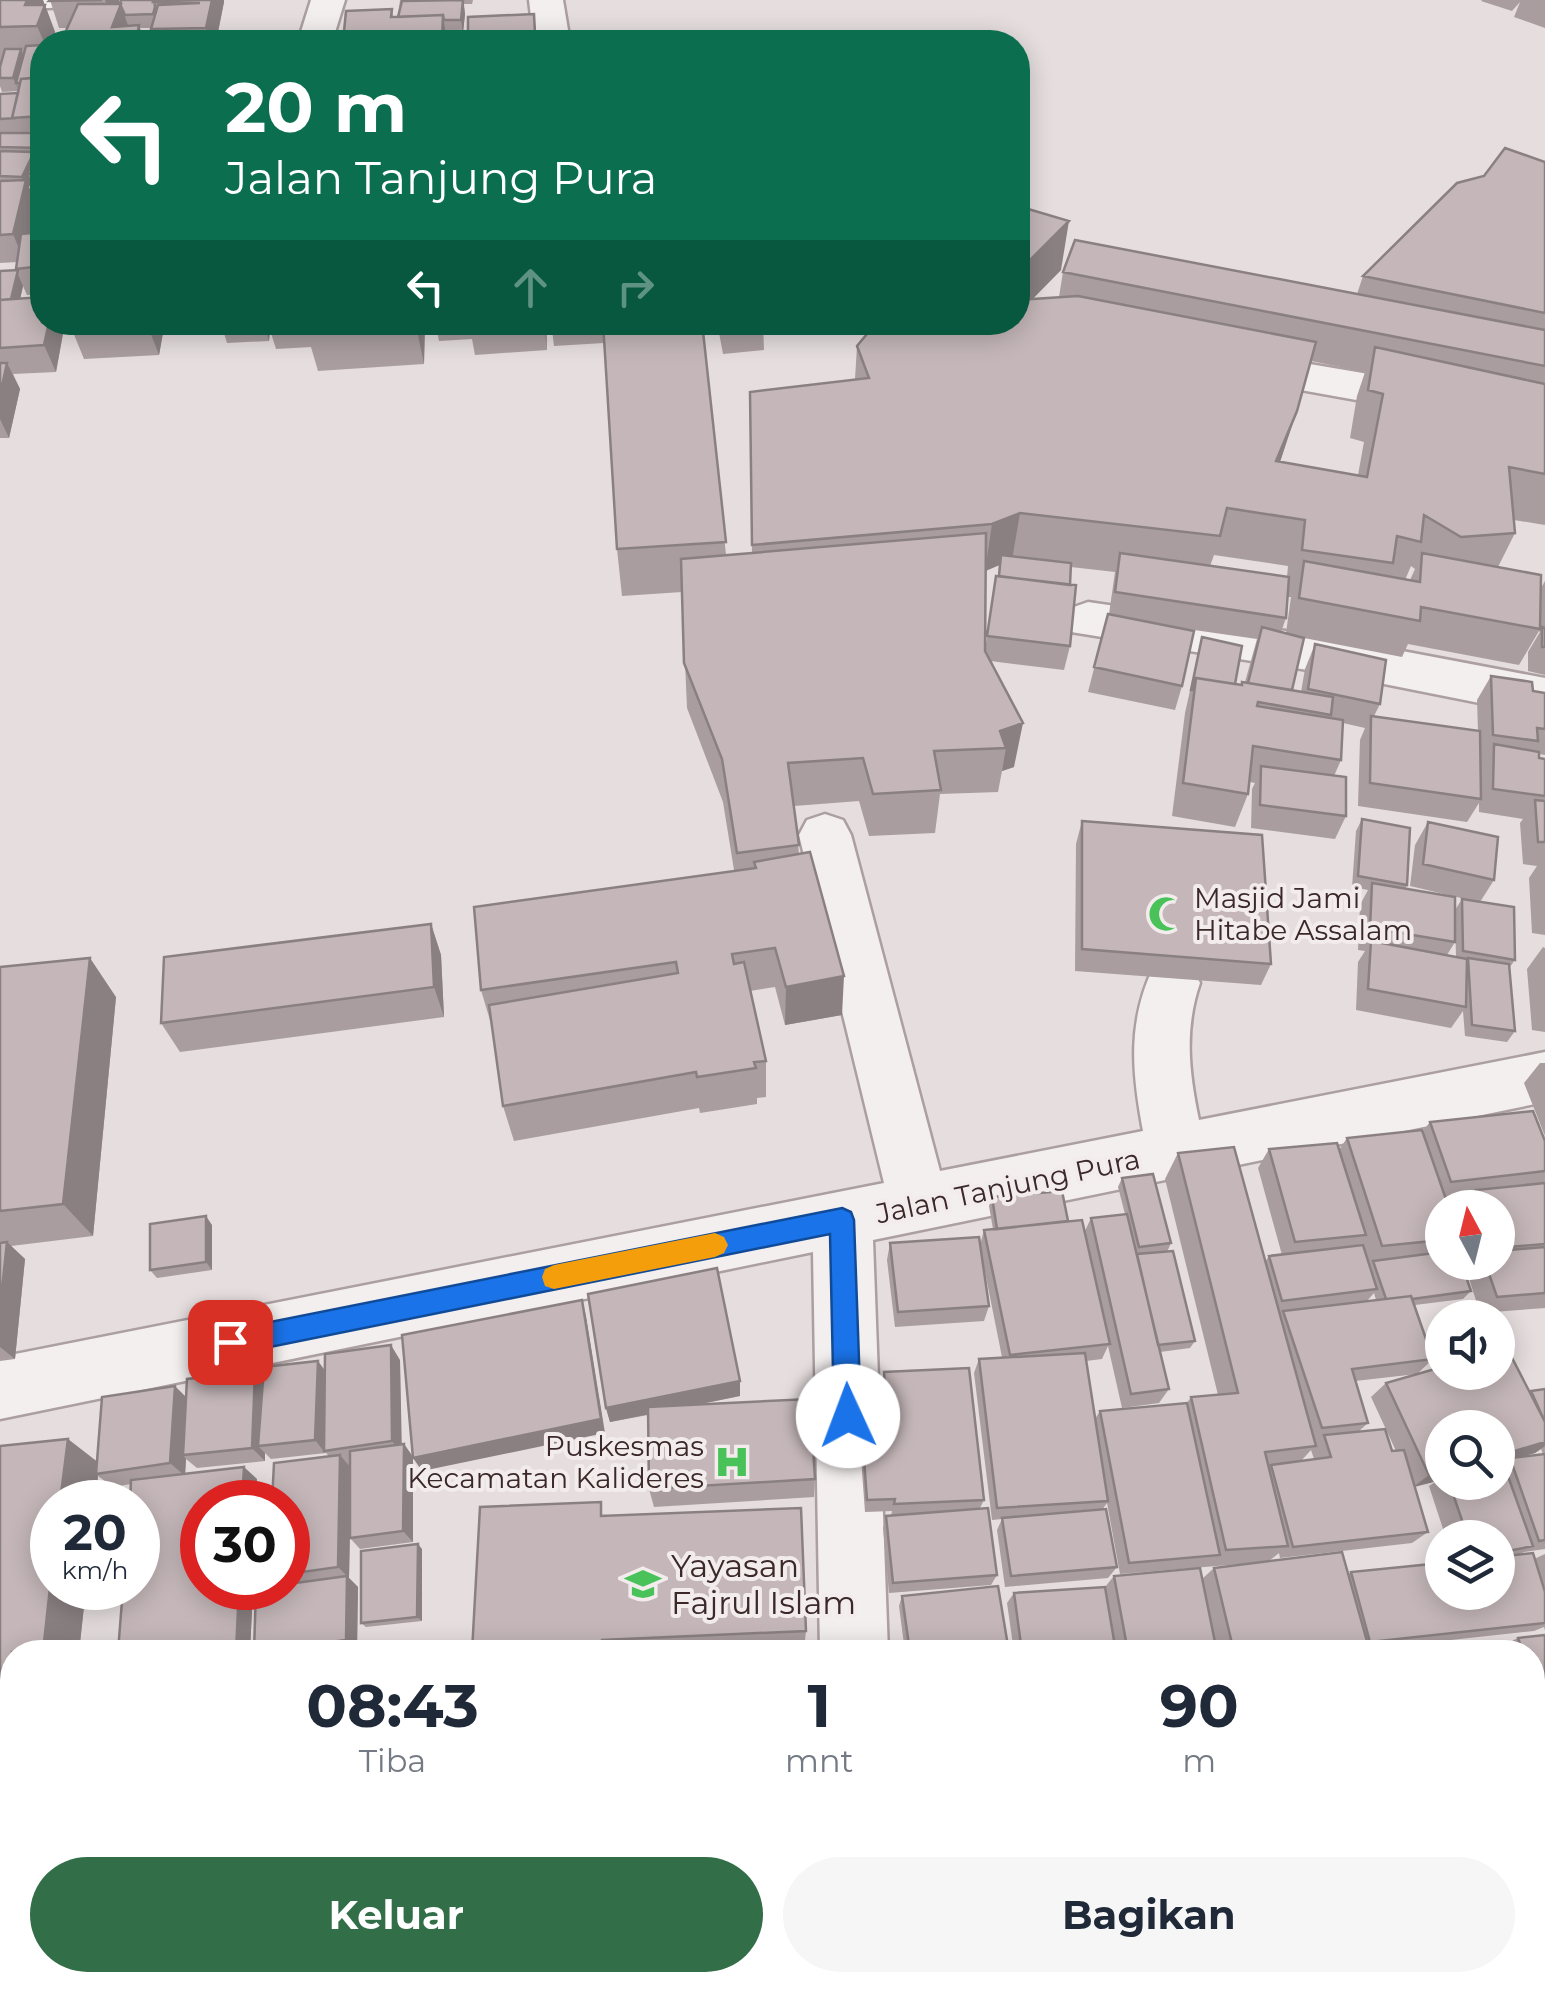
<!DOCTYPE html>
<html lang="id">
<style>
body{margin:0;font-family:Montserrat,sans-serif;background:#f6f6f7;color:#1f2937;height:100vh;display:flex;flex-direction:column;font-size:38px;white-space:nowrap}
*{box-sizing:border-box;margin:0}
p{font-size:32px;color:#747a83}
.icon{flex:none;width:55px;height:55px;fill:none;stroke:currentColor;stroke-width:2;stroke-linecap:round;stroke-linejoin:round}
.map{position:relative;flex:1;overflow:hidden}
.details{position:absolute;left:0px;top:1640px;width:1545px;height:352px;display:flex;flex-direction:column;background:#fff;border-radius:40px 40px 0 0;box-shadow:0 5px 25px #0003}
.details>*{flex:none}
.hud{position:absolute;left:30px;top:30px;width:1000px;height:305px;border-radius:40px;box-shadow:0 5px 25px #0003;background:#0b6e4f;color:#fff;overflow:hidden}
.needle{width:65px;rotate:353deg}
.controls{position:absolute;left:1425px;top:1190px;display:grid;gap:20px}
.controls a{display:grid;place-items:center;width:90px;height:90px;border-radius:50%;background:#fff;box-shadow:0 5px 25px #0003;font-size:50px}
.speed{position:absolute;left:30px;top:1480px;display:flex;gap:20px;font-size:50px;font-weight:700;text-align:center}
.speed>*{display:grid;place-content:center;width:130px;height:130px;border-radius:50%;background:#fff;box-shadow:0 5px 25px #0003;line-height:1}
.speed small{font-size:25px;font-weight:400}
.speed .limit{border:15px solid #d22;background:#fff;color:#111}
.pin{position:absolute;display:grid;place-items:center;width:85px;height:85px;color:#fff;margin:-42px;border-radius:20px;box-shadow:0 5px 15px #0006}
.me{position:absolute;width:110px;margin:-55px;rotate:358deg;stroke-linejoin:round;filter:drop-shadow(0 0 8px #0008)}
.turn{display:flex;align-items:center;gap:35px;height:210px;padding:0 30px;font-size:45px}
.turn .icon{width:130px;height:130px;stroke-width:2.5}
.turn b{display:block;font-size:70px;line-height:85px}
.lanes{display:flex;align-items:center;height:95px;padding:0 30px;background:#0003;justify-content:center;gap:50px;direction:ltr}
.lanes .off{opacity:.35}
.eta{display:flex;justify-content:space-evenly;align-items:center;height:170px;text-align:center}
.eta b{font-size:60px;font-weight:700;line-height:70px}
.primary-button{display:flex;gap:20px;margin-top:auto;padding:20px 30px}
.primary-button a{flex:1;height:115px;border-radius:60px;background:#326e47;color:#fff;font-size:40px;font-weight:700;line-height:115px;text-align:center}
.primary-button a+a{background:#f6f6f7;color:#1f2937}
.map>svg:first-child{display:block}
.lines{fill:none;stroke-linecap:round;stroke-linejoin:round}
.minor-casing{stroke:#ab9fa0;stroke-width:5}
.minor{fill:#f4efef;fill-rule:evenodd}
.wall{fill:#a99d9f;fill-rule:evenodd}
.shaded-wall{fill:#8a8082}
.building{fill:#c5b7b9;stroke:#8a8082;stroke-width:2.5}
.route{fill:#1a73e8;stroke:#114b97;stroke-width:2.5}
.slow{fill:#f59e0b}
.labels{text-anchor:middle;stroke-width:8;stroke-linejoin:round;paint-order:stroke}
.poi-label{font-size:28px;fill:#3b2829;stroke:#f3eced;text-anchor:start}
.street-label{font-size:28px;fill:#3b2829;stroke:#f3eced}
.near-poi-label{font-size:32px;fill:#3b2829;stroke:#f3eced;text-anchor:start}
</style>
<div class="map">
<svg width="1545" height="1991" viewBox="0 0 1545 1991">
<rect width="100%" height="100%" fill="#e5ddde"/>
<g class="lines">
<defs>
<path id="minor" d="M0,0h77l-5,7 -72,3z
M311,0h34l-13,42h-30l-3,-4z
M529,0h34l7,42h-36z
M42,193v24l-42,2v-24z
M1233,351l312,53v30l-327,-59 -6,-10 6,-10z
M1088,602l251,37 206,39v38l-206,-41 -268,-43 -7,-12 7,-12z
M825,814l18,6 8,15 89,336 203,-40c-11,-59 -16,-109 11,-165l19,-6 19,6 8,17c-16,46 -11,90 -1,137l346,-68v50l-672,138 15,412h-68l-7,-400 -813,167v-62l884,-174 -85,-348 8,-15z
M843,1980h74l2,11h-76z
M1406,1980h74l5,11h-76z"/>
</defs>
<use href="#minor" class="minor-casing"/>
<use href="#minor" class="minor"/>
</g>
<path class="wall" d="M0,0h43l12,32 -4,10h-9v159h-3l-7,-19 -3,5 8,19 -6,27h6l-3,-7 8,-21v89l-15,1 -4,-9 -3,13 45,24 -9,49 -43,2 7,15 -11,49h-9v-167l16,-1 1,-8 -17,1v-169l18,-1v-2l-16,1 -2,-6z
M50,0h69l1,3 104,-1 -8,40h-61l-4,-14h-11l4,14h-83l7,-14h-9z
M400,0h73l-1,4h-8l1,10 -2,19h-17l1,9h-104l49,-33 1,8h5z
M1482,0h63v28l-31,-11 6,-15 -8,9 -31,-10z
M534,14l3,24 -68,4 -1,-4z
M1545,162v363l-31,-5 1,13 -17,34 43,21 4,-7v94l-17,-4v-19l12,-20 -1,-1 -20,34 -111,-21 -6,13 -98,-19 -12,52 9,2 4,-23 10,-25 65,60 -6,12 104,15 -1,-31 14,-24 42,15 12,2v62l-6,-1v4l6,1v176l-13,-2 -3,-55 8,-12 -14,-2 -3,-41 3,-4 -44,-7v-9l-12,19 -109,-16 2,-66 5,-12 -22,-5 -2,37 -7,16 12,40 -11,23 -84,-11 1,-39 3,-6 -5,-1 -2,12 -13,33 -63,-11 13,-103 17,-76 33,47 6,1 4,-3 12,-43 -91,-13 16,60 -7,24 -87,-18 20,-78h1l6,-42 -44,-5 -1,79 -6,24 -74,-9 24,106 -12,4 -4,21 -58,2 -5,39 -66,3 -10,-35 -65,5 5,48 43,161 -57,10 -10,-38 -25,4 16,70v36l-9,1v6l-57,9 -1,-5 -185,33 -11,-35 -11,-79 -11,-37 253,-120 -11,-68 -36,-94 -5,-116 -60,4 -5,-47 -13,-206 -50,3 -3,-24h151l24,233 26,-2 -2,-161 105,-13 2,-33 161,-24v-116l43,64 -29,29 27,-2 4,-25 294,22 6,-18zM1311,361l54,11 -8,24 -7,42 14,4 -6,33 -78,-13zM1214,555l74,11 -1,11 -77,-11zM999,565l-1,11h-2l-11,74 1,-79zM1411,566l4,3 -5,11h-5zM1288,597h3l-5,36 -5,-1 5,-14z
M75,322h90l-6,33 -75,4 -11,-27z
M224,322h201l-1,42 -106,7 -7,-24 -35,2 -6,-19 -1,11 -42,2 -4,-13z
M435,322h111l1,28 -72,5 -3,-16 -33,2z
M717,322h46l1,28 -41,4z
M1362,819l45,66 -1,3 49,54 -8,13 9,2 -1,-47 7,-11 16,3 -68,-16 5,-41 13,-23 66,58 -14,22 35,58 -6,8 6,63 -8,11 -42,-6 -2,-25 -12,17 -95,-18 2,-48 7,-11 -7,-1 2,-45 8,-15 -16,-3 4,-56z
M1082,821l189,143 -10,21 -186,-14 1,-127z
M431,924l10,31 3,62 -264,35 -19,-29z
M1543,947l2,1v84l-13,-2 -5,-61z
M0,967l116,30 -23,239 -82,10 14,13 -10,100 -15,2z
M1540,1063h5v73l-21,-53z
M1430,1122l115,19v41l-2,2 2,-1v125l-65,5 -14,-44 6,-7h26v-54h-38l11,-12 -25,3 -4,9v54l29,29 -8,8 -48,6 18,54 -16,15 -62,7 13,42 -10,9 34,19h4l-25,-54 15,-14 143,9 16,-3v160l-21,3 -6,3 16,4 11,-5v77l-1,-4 -10,4 -165,18 1,3h-356l-7,-49 7,-10 91,-6 9,-11 88,3 12,-11 51,-6 -145,12 -13,-71 -5,7 15,57 -9,11 -103,9 -8,-57 5,-11 -10,1 -18,-147 5,-14 23,-2 -19,-95 6,44 -5,15 -89,6 -8,-67 3,-17 90,2 4,-15 9,-1 -4,-23 3,-9 76,24 16,12 7,-15 34,-4 -7,-27 4,-9 49,65 -4,9 28,89 -5,7 -30,4 9,37 -10,14 -37,5 -14,-62 -6,13 -16,2 9,58 5,-8 87,-8 4,-6 27,-2 -53,-216 13,-26 87,109 4,-6 13,-1 -24,-87 11,-19 70,1 8,-12 75,-6zM1374,1293l2,7 -9,1zM1442,1428h56v35l7,-2 -7,5v16h-56zM1541,1449l2,5 -22,3 14,-4zM1311,1450l3,9 -13,2zM1437,1481l-8,5 17,52h52v54l-147,-20 -3,2 -79,-13 10,-8 1,5 132,-15 16,-11 -13,-45z
M212,1225v45l-55,8 -7,-8z
M400,1360l1,84h3l9,13v85l-53,7 -10,-11 -1,40 9,9 -1,62 -29,3h-74l34,-64v-86l41,-46 -3,-3 -55,6 -6,-6v8l-68,7 -11,-9 -1,15 72,5 -1,23h-54l51,86 -3,64h-132l13,-168 -18,3 -15,-11 -3,26h-43l34,86 -7,64h-67v201l-12,1v-408l97,15 89,-63 77,-18z
M884,1372l100,128 -4,8 17,67 -6,10 -102,8 -6,-65 3,-12h5l1,-5 -27,1 -4,-54 2,-13 22,-1 -4,-57z
M740,1396l-44,9 119,74 -1,18 -160,10 -5,-18 -1,-74 -38,7 -4,-14z
M605,1514v2l201,115 -1,9 -199,8v4h-134z
M422,1549v72l-56,6 -5,-4z
M902,1596l107,56h-104l-6,-46z
M1545,1635v72l-13,1v-56h-32l-1,-5 19,-9z
M955,1980h203v11h-202z
M1168,1980h105l1,11h-106z
M1453,1980h79l13,11h-89z"/>
<path class="shaded-wall" d="M27,0h16l2,6 -20,-1z
M105,0h14l11,31 -18,-4 1,-3z
M212,0h12v2l-8,40h-7l-3,-14z
M463,0l2,14 -2,19 -2,-13z
M45,5l10,27 -4,10h-7l-7,-16z
M443,15l4,27h-4l-1,-3z
M139,25l5,17h-8z
M21,49l5,13 -10,21 3,8 -6,-13z
M34,152l-6,22 4,8 -3,5 8,19 -13,55 -11,-27 12,-49 -3,-8z
M1069,221l-8,49 -43,44v-42z
M17,272l6,14 -6,27 -6,-14z
M49,322h16l-9,50 -12,-27z
M150,322h15l-6,33 -10,-26z
M265,322h3l2,8 -1,11 -4,-14z
M416,322h9l-1,42 -8,-38z
M544,322h2l1,28z
M7,363l13,26 -11,49 -9,-19v-24z
M1297,411l-16,48 -21,50 16,-48z
M1020,513l-8,47 -27,11 7,-47z
M1023,723l-9,44 -12,4 4,-23 -6,-17z
M431,924l10,31 3,62 -10,-30z
M90,958l26,39 -23,239 -30,-32z
M844,976l-2,39 -57,10 1,-38z
M206,1216l6,9v45l-6,-8z
M7,1242l18,17 -10,100 -15,-12v-39z
M582,1300l4,16 19,117 -183,38 -9,-13z
M391,1345l9,15 2,95 -10,-14z
M318,1361l11,15 -5,75 2,3 -11,-14z
M255,1372l13,14 -10,60 7,7v8l-13,-13z
M740,1381v15l-130,26 -4,-14z
M175,1386l14,14 -6,55 3,4 -1,17 -15,-13z
M68,1439l31,24 -3,11 2,2 -3,26h-35z
M1545,1442v4l-10,7 -25,7v-2l-12,5v-7z
M404,1444l9,13v85l-10,-11z
M340,1455l11,13 -2,110 -11,-11z
M244,1467l13,12 -1,23h-14z
M1442,1471v5l-5,5 -24,6 16,-12z
M418,1544l4,5v72l-5,-4z
M52,1569v19h34l-7,64h-36z
M347,1576l11,11 -1,62 -11,-9z
M239,1588h14l-3,64h-14z
M78,1980h28v11h-29z
M299,1986h19l-1,5h-19z"/>
<path class="building" d="M0,0h27l-2,5h20l-8,21 -37,1z
M50,0h52l-53,1z
M121,0h33l1,7 -2,7 -28,1 -5,-11z
M154,0h58l-6,28 -55,1 7,-24 42,-2 -47,-1z
M463,0l-2,20h-17l-1,-5 -45,2 4,-16z
M78,4h43l-9,23 27,-2 -3,17h-75z
M392,9l-1,8 52,-2 -1,24 -53,3h-46l3,-31z
M534,14l1,20 -67,4v-21z
M544,37l1,5h-85z
M210,40l-1,2h-31z
M42,45v32l-21,2 -1,4h-4l10,-37z
M5,49h16l-8,29h-13v-11z
M42,77v39l-30,2 9,-39z
M18,93l-6,25h4l-16,1v-25z
M0,133h42v11l-1,4 -41,-1z
M33,148h9v25l-14,1z
M1505,148l40,14v151l-182,-37 94,-93 27,-7z
M0,151l34,1 -12,25 -22,-1z
M26,180l-13,54 -13,1v-54z
M42,205v21h-8z
M1018,206l51,15 -51,51z
M42,232v34l-26,3 5,-35z
M1075,240l470,90v36l-482,-94z
M18,270l-7,29 -11,1v-29z
M1078,296l238,46 -19,69 -21,50 91,16 16,-83 -15,-4 7,-43 170,37v90l-36,-7 6,66 -54,4 -37,-22 -3,27 -24,-6 -4,27 -91,-13 3,-30 -78,-12 -7,28 -200,-23 -28,11 -240,21 -2,-153 119,-14 -12,-32 20,-24h141v-22z
M42,297v25h7l-5,23 -44,3v-48z
M75,322h75l-1,7 -76,3z
M224,322h41v5l-42,3z
M308,322h108v4l-109,6z
M470,322h74v2l-74,4z
M603,322h99l24,220 -109,7z
M721,322h42v1l-41,4z
M0,363h7l-7,32z
M986,533l-1,118 38,72 -23,8 6,17 -72,3 7,39 -68,4 -10,-36 -75,5 11,82 -62,8 -15,-94 -38,-96 -3,-104z
M1120,553l169,24 -3,41 -171,-26z
M1422,553l119,22 -1,54 -119,-22 -1,14 -121,-23 5,-37 116,21z
M1001,555l70,8 -1,22 -71,-9z
M996,576l80,9 -6,61 -83,-10z
M1108,614l86,17 -12,55 -88,-19z
M1262,627l42,11 -12,52 -44,-7z
M1542,627l3,1v19h-3z
M1202,637l40,9 -7,38 -39,-6 -4,12h-1z
M1315,644l71,16 -6,44 -72,-15z
M1491,676l41,6 1,9 12,2v36l-8,-1 1,13 -45,-6z
M1196,678l46,7v-3l91,15 -2,18 -73,-13 -1,4 86,14 -2,40 -88,-14 -5,48 -65,-11z
M1371,716l109,15 1,68 -111,-16z
M1494,744l45,8v6l6,1v37l-52,-7z
M1261,766l85,11v39l-86,-11z
M1535,800l10,1v41h-7z
M1362,819l48,9 -3,57 -49,-9z
M1082,821l180,14 9,129 -189,-15z
M1428,822l70,15 -4,43 -71,-16z
M810,852l34,124 -58,11 -11,-39 -43,6 2,10 10,-2 22,99 -12,1 2,6 -59,9 -1,-5 -193,34 -14,-101 189,-32 -2,-11 -195,28 -7,-83 282,-39 -2,-6z
M1372,883l83,14v45l-85,-14z
M1462,899l52,8 1,53 -52,-9z
M431,924l3,63 -273,36 3,-66z
M1371,941l96,18 -1,48 -98,-18z
M90,958l-27,246 -63,7v-244z
M1468,958l41,6 6,67 -43,-6z
M1533,1111l12,30v30l-94,11 -21,-60z
M1422,1130l27,78h-7v32l-60,6 -35,-108z
M1337,1143l29,92 -71,7 -26,-93z
M1234,1147l82,299 -51,6 23,94 -62,4 -35,-153 47,-4 -60,-240z
M1153,1174l18,69 -32,4 -17,-69z
M1545,1183v61l-47,4v-40h-16l-6,-18z
M1062,1191l6,30 -71,8 -5,-32z
M1127,1214l42,175 -38,5 -40,-176z
M206,1216v46l-56,8v-46z
M1082,1220l28,124 -100,11 -26,-125z
M979,1237l10,69 -91,6 -8,-69z
M7,1242l-7,66v-65z
M1363,1245l14,44 -95,12 -13,-45z
M1545,1247v46l-48,4 -12,-35h13v-11z
M1173,1251l22,90 -37,4 -21,-91z
M1442,1252v10h19l10,29 -59,8 -1,-3 -25,3 -13,-38z
M717,1268l23,113 -134,27 -18,-114z
M1411,1296l22,63 -81,10 16,54 -46,5 -39,-117z
M582,1300l19,119 -188,39 -11,-123z
M391,1345l1,96 -68,10 1,-97z
M1508,1350l37,72v20l-47,14v-28h-56v43l-13,4 -43,-92 56,-16v5h56v-20z
M1085,1353l23,148 -111,7 -18,-149z
M318,1361l-3,79 -57,6 6,-79z
M969,1368l15,132 -90,4 1,-5 -28,1 -4,-55 26,-1 -5,-72z
M255,1372l-3,76 -69,7 4,-76z
M175,1386l-5,77 -74,11 6,-77z
M1545,1389v33l-14,-31z
M810,1399l5,80 -166,10 -1,-82z
M1187,1403l33,152 -91,8 -29,-152z
M1385,1429l7,22 12,-1 24,82 -135,15 -22,-82 60,-8 -7,-22z
M68,1439l-8,63h-8v67l-9,83h-31v190l-12,1v-397z
M404,1444l-1,87 -53,7v-87z
M1545,1454v86l-6,1 -29,-83z
M340,1455l-2,112 -50,7v-72h-16l2,-39z
M1504,1465l29,81 -35,7v-15h-30l-19,-56h49v-16z
M244,1467l-2,35h-40v86h37l-3,64h-118l5,-64h15v-86h-8l1,-22z
M601,1502v14l200,-8 5,123 -204,9 -1,12h-129l8,-145z
M988,1508l9,67 -104,8 -7,-67z
M1106,1509l11,58 -106,9 -9,-58z
M418,1544l-1,73 -56,6v-72z
M1342,1552l28,100h-97l-1,-4 -38,4 -20,-84z
M1533,1553l12,39v31l-175,19 -19,-70 91,-9v29h56v-35z
M1200,1568l17,84h-89l-14,-76z
M347,1576l-1,64 -92,12 2,-64h32v-4z
M998,1586l11,66h-99l-8,-56z
M1105,1587l11,65h-94l-8,-59z
M1545,1635v67l-6,1 -7,-19v-32h-9l-5,-14z
M402,1646v6h-62z
M12,1880v100h66l-1,11h-77v-109z
M1545,1930v61h-69l-3,-11h59v-49z
M613,1980h110l-1,3z
M723,1980h102v5l-102,-2z
M960,1980h113l2,11h-114z
M1075,1980h83v11h-83z
M1179,1980h94l1,11h-94z
M1309,1980h95v1z
M124,1986h175l-1,5h-175z"/>
<path class="route" d="M842,1208l9,4 3,8 7,196 -4,10 -9,3 -10,-3 -4,-10 -4,-182 -600,121 -10,-4 -3,-9 3,-9 10,-3z"/>
<path class="slow" d="M715,1233l9,4 4,8 -4,8 -9,4 -161,32 -9,-3 -3,-9 3,-8 9,-4z"/>
<defs>
<symbol id="mosque-bare" viewBox="-9 -9 18 18"><path d="M3.5-4.9A6 6 0 1 0 3.5 4.9A5 5 0 1 1 3.5-4.9Z" fill="#4ac25a" stroke="#f3eced" stroke-width="2.5" paint-order="stroke"/></symbol>
<symbol id="hospital-bare" viewBox="-9 -9 18 18"><path d="M-5-5h3v3.5h4V-5h3V5h-3V1.5h-4V5h-3Z" fill="#4ac25a" stroke="#f3eced" stroke-width="2.5" paint-order="stroke"/></symbol>
<symbol id="school-bare" viewBox="-9 -9 18 18"><path d="M0-5L7-2L0 1L-7-2ZM-4 1L0 2.5L4 1V4Q0 6-4 4Z" fill="#4ac25a" stroke="#f3eced" stroke-width="2.5" paint-order="stroke"/></symbol>
</defs>
<g fill-rule="evenodd">
<use href="#mosque-bare" x="1141" y="889" width="50" height="50"/>
<use href="#hospital-bare" x="707" y="1437" width="50" height="50"/>
<use href="#school-bare" x="618" y="1559" width="50" height="50"/>
</g>
<g class="labels">
<g class="poi-label">
<text x="1194" y="908">Masjid Jami<tspan x="1194" dy="32">Hitabe Assalam</tspan></text>
<text x="704" y="1456" text-anchor="end">Puskesmas<tspan x="704" dy="32">Kecamatan Kalideres</tspan></text>
</g>
<g class="street-label">
<text transform="translate(1008 1186) rotate(-12)" y="10">Jalan Tanjung Pura</text>
</g>
<g class="near-poi-label">
<text x="671" y="1577">Yayasan<tspan x="671" dy="37">Fajrul Islam</tspan></text>
</g>
</g>
</svg>
<div class="controls">
<a><svg class="needle" viewBox="-14 -14 28 28"><path d="M0-13l5 13h-10z" fill="#e53935"/><path d="M0 13l5-13h-10z" fill="#747a83"/></svg></a>
<a><svg class="icon" aria-label="sound" viewBox="0 0 24 24"><path d="M4 9h4l5-4v14l-5-4H4zM17 9q2 3 0 6"/></svg></a>
<a><svg class="icon" aria-label="search" viewBox="0 0 24 24"><circle cx="10" cy="10" r="6"/><path d="M15 15l6 6"/></svg></a>
<a><svg class="icon" aria-label="layers" viewBox="0 0 24 24"><path d="M12 4l9 5-9 5-9-5zM3 14l9 5 9-5"/></svg></a>
</div>
<div class="speed"><div>20<small>km/h</small></div><div class="limit">30</div></div>
<div class="pin" style="left:230px;top:1342px;background:#d93025"><svg class="icon" aria-label="arrive" viewBox="0 0 24 24"><path d="M6 21V4h12l-3 4 3 4H6"/></svg></div>
<svg class="me" style="left:848px;top:1416px" viewBox="-20 -20 40 40"><circle r="19" fill="#fff"/><path d="M0-13L10 11 0 6-10 11z" fill="#1a73e8"/></svg>
<div class="hud">
<div class="turn"><svg class="icon" aria-label="left" viewBox="0 0 24 24"><path d="M17 20v-9H6M10 6l-5 5 5 5"/></svg><div><b>20 m</b>Jalan Tanjung Pura</div></div>
<div class="lanes"><svg class="icon" aria-label="left" viewBox="0 0 24 24"><path d="M17 20v-9H6M10 6l-5 5 5 5"/></svg><svg class="icon off" aria-label="ahead" viewBox="0 0 24 24"><path d="M12 20V5M6 11l6-6 6 6"/></svg><svg class="icon off" aria-label="right" viewBox="0 0 24 24"><path d="M7 20v-9h11M14 6l5 5-5 5"/></svg></div>
</div>
<section class="details">
<div class="eta">
<div><b>08:43</b><p>Tiba</p></div>
<div><b>1</b><p>mnt</p></div>
<div><b>90</b><p>m</p></div>
</div>
<div class="primary-button"><a>Keluar</a><a>Bagikan</a></div>
</section>
</div>
